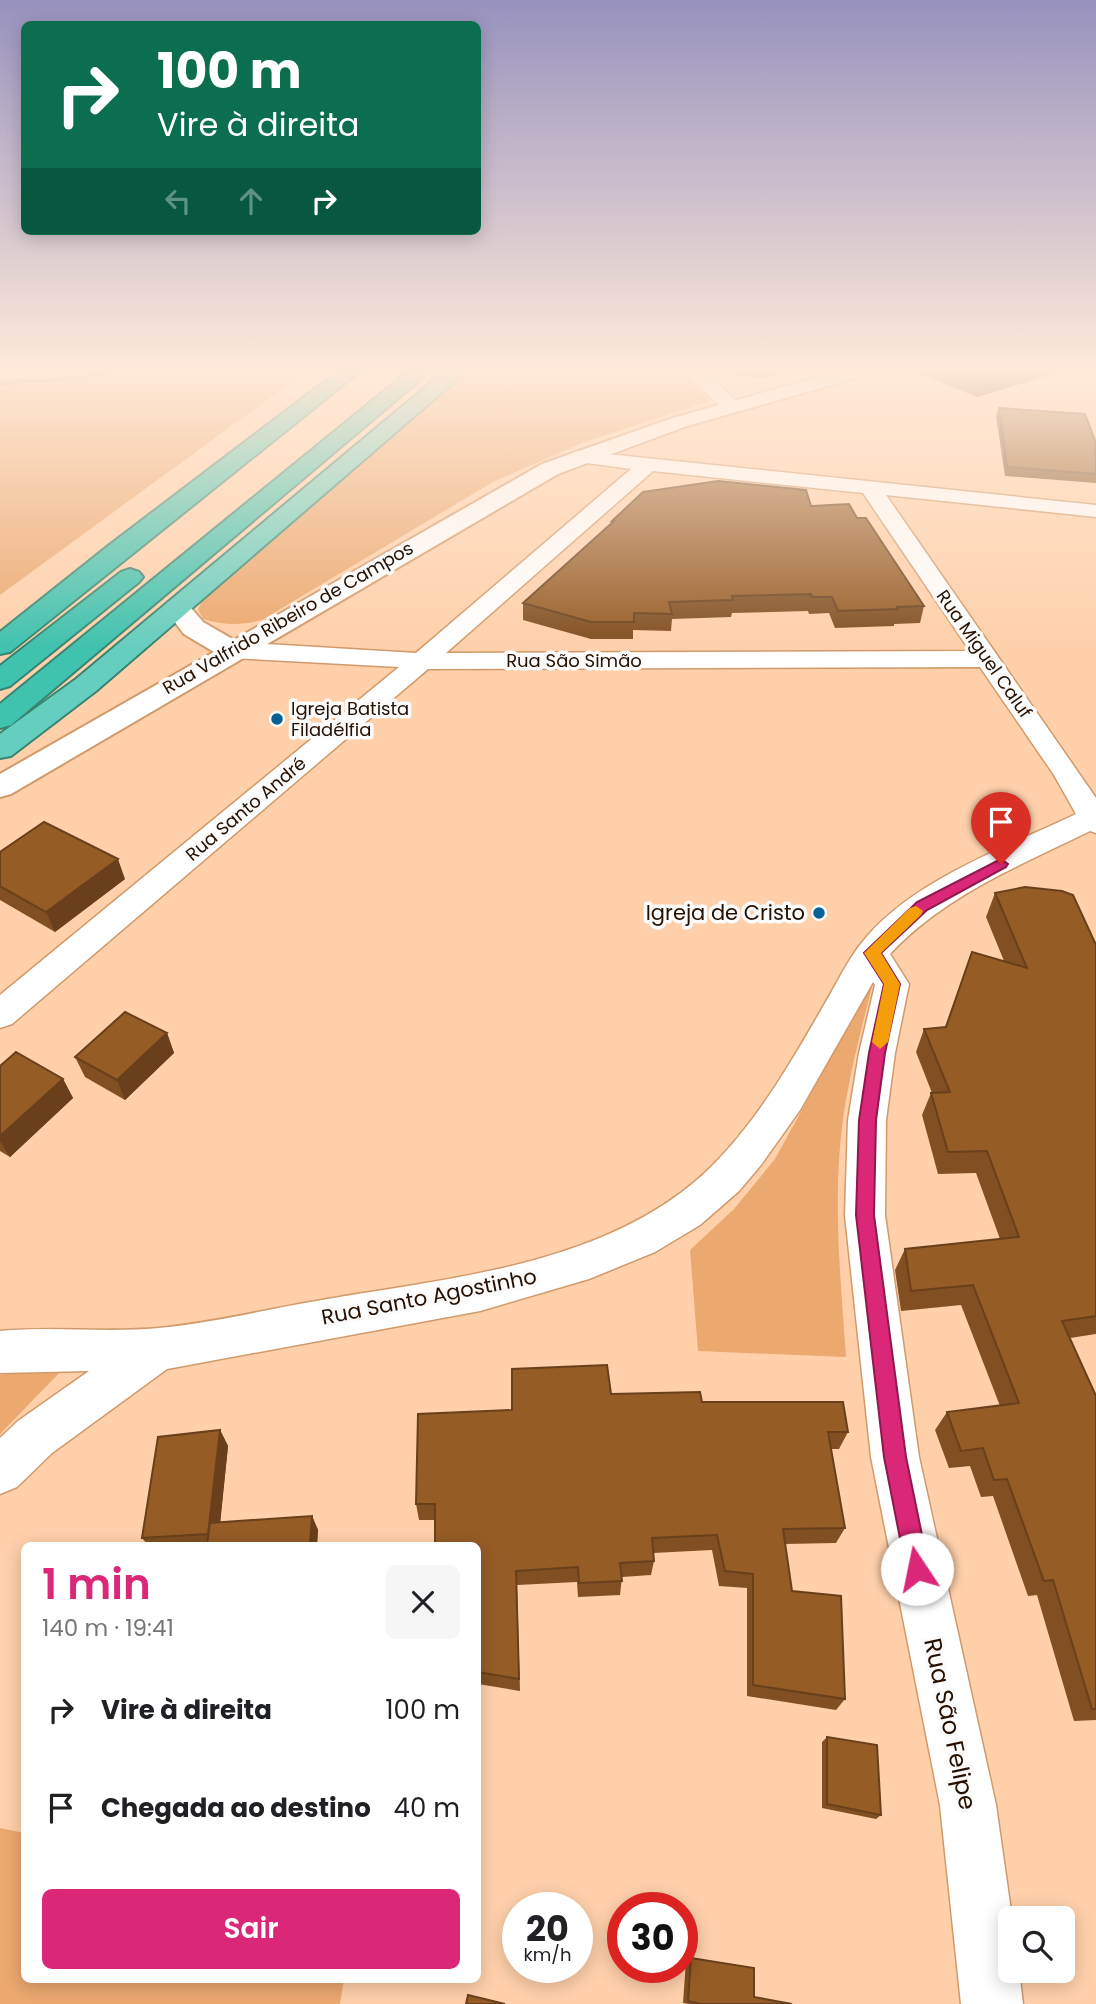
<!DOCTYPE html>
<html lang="pt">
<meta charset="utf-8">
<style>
body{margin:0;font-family:Poppins,sans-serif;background:#f6f6f6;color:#202124;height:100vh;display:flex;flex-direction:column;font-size:26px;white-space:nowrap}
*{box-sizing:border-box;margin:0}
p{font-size:23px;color:#757577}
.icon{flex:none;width:38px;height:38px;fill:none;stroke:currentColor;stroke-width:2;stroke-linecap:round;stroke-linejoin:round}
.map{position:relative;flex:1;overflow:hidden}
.details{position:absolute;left:21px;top:1542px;width:460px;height:441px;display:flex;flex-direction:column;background:#fff;border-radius:10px;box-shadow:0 4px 18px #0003}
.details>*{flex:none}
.banner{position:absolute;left:21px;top:21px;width:460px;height:214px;border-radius:10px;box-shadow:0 4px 18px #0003;background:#0b6e4f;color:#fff;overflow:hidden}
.tools{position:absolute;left:998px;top:1906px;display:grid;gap:14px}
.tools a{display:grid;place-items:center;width:77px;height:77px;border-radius:10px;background:#fff;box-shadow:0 4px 18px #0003;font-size:35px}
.speed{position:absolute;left:502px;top:1892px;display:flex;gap:14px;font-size:35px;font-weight:700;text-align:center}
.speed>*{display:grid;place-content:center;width:91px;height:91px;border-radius:50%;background:#fff;box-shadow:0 4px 18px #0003;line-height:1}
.speed small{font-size:18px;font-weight:400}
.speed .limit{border:10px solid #d22;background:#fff;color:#111}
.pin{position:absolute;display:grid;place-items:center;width:60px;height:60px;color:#fff;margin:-72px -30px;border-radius:50% 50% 50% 0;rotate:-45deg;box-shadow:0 0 7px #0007}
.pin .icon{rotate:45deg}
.me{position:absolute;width:77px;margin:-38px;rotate:349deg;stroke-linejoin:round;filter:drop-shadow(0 0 5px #0008)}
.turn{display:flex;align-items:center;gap:24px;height:147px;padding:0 21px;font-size:32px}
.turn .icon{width:91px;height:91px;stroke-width:2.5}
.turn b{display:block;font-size:49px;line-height:60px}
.lanes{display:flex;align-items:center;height:66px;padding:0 21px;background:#0003;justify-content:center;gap:35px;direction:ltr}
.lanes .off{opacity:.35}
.round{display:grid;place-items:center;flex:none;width:74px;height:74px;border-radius:10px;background:#f6f6f6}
.overview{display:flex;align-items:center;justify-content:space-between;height:119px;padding:0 21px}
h1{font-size:42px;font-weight:600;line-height:52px;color:#db2777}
.action{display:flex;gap:14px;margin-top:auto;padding:14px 21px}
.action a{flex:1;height:80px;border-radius:10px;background:#db2777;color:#fff;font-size:28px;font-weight:600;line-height:80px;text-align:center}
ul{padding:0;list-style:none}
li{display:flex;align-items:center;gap:21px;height:98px;padding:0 21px}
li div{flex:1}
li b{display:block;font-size:26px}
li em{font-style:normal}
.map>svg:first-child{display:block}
.green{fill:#eba86f}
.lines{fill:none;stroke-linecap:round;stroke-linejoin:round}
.stream{fill:#bf5f7e;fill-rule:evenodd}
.minor-casing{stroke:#d19a6b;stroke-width:3}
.tertiary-casing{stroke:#d19a6b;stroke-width:4}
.trunk-casing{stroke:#368471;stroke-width:4}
.motorway-casing{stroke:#368471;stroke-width:4}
.minor{fill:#fff;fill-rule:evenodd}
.tertiary{fill:#fff;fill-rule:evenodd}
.trunk{fill:#66cebe;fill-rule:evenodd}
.motorway{fill:#3fc2ae;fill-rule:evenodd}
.wall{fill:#814f21}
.shaded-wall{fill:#69401b}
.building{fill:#965c26;stroke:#69401b;stroke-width:2}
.route{fill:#db2777;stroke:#8e194d;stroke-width:2}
.slow{fill:#f59e0b}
.poi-dot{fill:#056292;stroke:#fbfbfb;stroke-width:2.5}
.labels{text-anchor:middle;stroke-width:7;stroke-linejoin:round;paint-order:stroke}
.far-street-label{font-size:18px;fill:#251001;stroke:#fbfbfb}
.far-poi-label{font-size:18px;fill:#251001;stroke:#fbfbfb;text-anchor:start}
.poi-label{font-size:21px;fill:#251001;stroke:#fbfbfb;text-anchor:end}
.street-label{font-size:21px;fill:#251001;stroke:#fbfbfb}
.near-street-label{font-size:24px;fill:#251001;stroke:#fbfbfb}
</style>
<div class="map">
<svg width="1096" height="2004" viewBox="0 0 1096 2004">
<rect width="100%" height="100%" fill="#ffd0aa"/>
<path class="green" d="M0,369h304l-4,7 -300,219z
M470,369h209l31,32 -128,42 -89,39 -231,138c-21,6 -38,5 -59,-1l-5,-10 6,-12z
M874,979c-10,40 -21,80 -28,121 -15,85 -6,172 0,257l-148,-6 -8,-101 44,-41 41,-50z
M65,1367l-65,67v-59z
M0,1828l24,5v146h320l-4,25h-340z"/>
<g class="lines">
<path class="stream" d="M127,369h28l-108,14h-25l-22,3v-4l22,-3h25z"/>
<defs>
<path id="minor" d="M682,369h19l38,34 2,4 -2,4h-14z
M579,451l517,54v12l-210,-22 210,303v35l-6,-2c-71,35 -145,64 -200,123l19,30 -14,69 -9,67 -1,95 34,242 77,348 16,113 -2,52h9l4,34h-62l-21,-199 -69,-348 -26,-242 3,-95 11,-67 16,-68 -2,-3 -73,128 -39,55 -22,26 -39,34 -45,27 -66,27 -109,32 -313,58 -115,84 -35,34 -17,7v-56l18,-17 71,-50 -89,2v-42c53,-5 106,2 159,-3 54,-5 108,-19 163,-28 131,-23 290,-35 390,-134 46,-46 80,-105 112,-161 12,-20 22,-42 36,-60 49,-64 145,-97 216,-131l-22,-39 -74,-108 -552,2 -416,355 -12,4v-33l399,-328 -167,-9 -9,-3 -4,-5 4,-5 9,-3 184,11 215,-184 -59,-8 -3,-4 3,-4zM653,471l210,22 107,158 -524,2z"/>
<path id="tertiary" d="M846,369h31l-3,4 -187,53 -129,48 -547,320 -11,3v-23l214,-122 -30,-18 -20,-26 4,-6 9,-2 9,2 17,20 31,18 308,-176 131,-46z"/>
<path id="trunk" d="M447,369h22l-373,322 -85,65 -11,2v-24l76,-55z"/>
<path id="motorway" d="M341,369h22l-353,283 -10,2v-22l108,-86z
M411,369h22l-422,356 -11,3v-24z
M130,569l9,3 4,5 -4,5 -129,104 -10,3v-23l121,-94z"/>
</defs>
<use href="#minor" class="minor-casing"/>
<use href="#tertiary" class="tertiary-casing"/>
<use href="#trunk" class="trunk-casing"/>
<use href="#motorway" class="motorway-casing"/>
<use href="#minor" class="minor"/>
<use href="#tertiary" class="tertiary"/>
<use href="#trunk" class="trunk"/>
<use href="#motorway" class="motorway"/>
</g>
<path class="wall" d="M731,369h64l-35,9 -23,-2z
M908,369h161l-92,28z
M999,408l97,35v40l-91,-7 -9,-60z
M811,506l46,12 67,88 -4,17 -26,1v2l-59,2 -6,-15 -20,1 -1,-3 -76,2 -1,4 -59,2 -1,12 -38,-1v9h-42l-68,-19v-17l89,-79v-3z
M0,852l125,27 -70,53 -55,-32z
M995,893l101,52v389l-26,4 26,58v324l-22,1 -37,-126 -9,1 -35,-100 -12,1 -11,-31 -21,2 -14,-38 12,-18 53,-6 -39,-101 -60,6 -6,-41 10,-21 95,-10 -24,-66 -38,1 -16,-59 9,-22h1l-16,-41 8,-23 21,-2 27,-75 32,9 -18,-44z
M167,1033l7,20 -49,47 -40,-23 -10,-20z
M0,1066l63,13 10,19 -63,59 -10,-6z
M611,1394l91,8 146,30 -9,17h-8l14,79 -9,15 -51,1 7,47 53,108 -9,11 -89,-14v-108l-28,-2 -7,-36 -59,3 1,8 -3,14 -29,2 -2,18 -42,2 -1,-15 -60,3 3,106 -42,-7v-139l-43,-25h-16l-3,-16 96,-94z
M220,1430l8,16 -8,76 92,-6 6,14 -1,15h-169l-6,-7z
M827,1737l54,78 -5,4 -54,-11v-66z
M691,1958l63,39 38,7h-103l-6,-1 3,-42z"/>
<path class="shaded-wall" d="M762,369h33l-35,9z
M1017,369h52l-92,28 4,-18z
M118,859l7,20 -70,53 -9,-20z
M167,1033l7,20 -49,47 -8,-20z
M63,1079l10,19 -63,59 -10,-16v-5z
M220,1430l8,16 -10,99 -10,-11z
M312,1516l6,14 -1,15h-7z"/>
<path class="building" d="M955,369h62l-36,10z
M999,408l86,6 11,29v8h-1l1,5v18l-89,-7z
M718,481l88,9 5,16 38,-2 8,14h9l58,88 -27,1 1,2 -60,2 -6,-14h-20l-1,-3 -79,2 1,4 -64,2 3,12 -38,-1v9h-43l-68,-19 91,-82h-2l31,-29z
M44,822l74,37 -72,53 -46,-26v-34z
M1025,887l37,4 11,4 23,50v371l-34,5 34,75v313h-4l-39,-129 -9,1 -37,-102 -13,1 -11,-32 -22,3 -14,-39 72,-9 -46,-118 -62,6 -6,-42 114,-12 -32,-86 -39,1 -17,-59 19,-1 -26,-63 22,-2 26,-75 55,16 -32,-75z
M125,1012l42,21 -50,47 -42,-23z
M16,1052l47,27 -63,57v-70z
M607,1365l4,29 89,-2 2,10h141l5,30h-20l17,96 -62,1 9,62 49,5 4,103 -92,-14v-111l-28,-3 -8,-36 -65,3 2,23 -34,2 2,18 -43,2 -1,-16 -62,4 3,108 -41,-7v-127h-43v-41h-19l2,-90 94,-4v-41z
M220,1430l-12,104 -66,4 16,-101z
M312,1516l-2,29h-103l3,-22z
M827,1737l50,8 4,70 -54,-11z
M691,1958l63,10v29l38,7h-92l-12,-3z
M468,1995l37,9h-39z"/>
<linearGradient id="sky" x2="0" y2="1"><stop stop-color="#9792be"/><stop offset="0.57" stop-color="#ffead9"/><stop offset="1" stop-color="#ffead9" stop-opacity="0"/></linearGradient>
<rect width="1096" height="649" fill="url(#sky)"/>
<path class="route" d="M1001,859l7,5 -2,3 -79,43 -46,43 19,31 -15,69 -9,67 -2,95 32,242 23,112 -4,8 -8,4 -8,-4 -3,-8 -22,-112 -28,-242 3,-95 10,-67 15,-69 -20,-31 53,-51z"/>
<path class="slow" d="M916,906l7,5 -2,4 -40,38 19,31 -12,58 -8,7 -8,-7 12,-58 -20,-31 46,-45z"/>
<g class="poi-dot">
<circle cx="277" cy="719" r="7"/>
<circle cx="819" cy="913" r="7"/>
</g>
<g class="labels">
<g class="far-street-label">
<text transform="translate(288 618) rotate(-30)" y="6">Rua Valfrido Ribeiro de Campos</text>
<text transform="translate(984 654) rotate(55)" y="6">Rua Miguel Caluf</text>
<text x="574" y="667">Rua São Simão</text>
<text transform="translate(246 809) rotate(-40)" y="6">Rua Santo André</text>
</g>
<g class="far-poi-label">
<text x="291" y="715">Igreja Batista<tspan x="291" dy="21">Filadélfia</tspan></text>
</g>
<g class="poi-label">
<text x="805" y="920">Igreja de Cristo</text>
</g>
<g class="street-label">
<text transform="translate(429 1297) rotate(-11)" y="7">Rua Santo Agostinho</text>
</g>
<g class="near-street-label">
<text transform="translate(950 1724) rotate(78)" y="8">Rua São Felipe</text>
</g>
</g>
</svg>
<div class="tools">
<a><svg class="icon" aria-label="search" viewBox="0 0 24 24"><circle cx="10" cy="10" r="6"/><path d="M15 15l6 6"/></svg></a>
</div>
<div class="speed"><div>20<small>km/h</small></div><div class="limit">30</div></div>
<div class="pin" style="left:1001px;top:864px;background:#d93025"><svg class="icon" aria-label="arrive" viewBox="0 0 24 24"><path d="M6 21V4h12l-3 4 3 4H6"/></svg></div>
<svg class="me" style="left:917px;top:1569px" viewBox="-20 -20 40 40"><circle r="19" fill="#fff"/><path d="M0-13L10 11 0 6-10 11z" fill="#db2777"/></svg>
<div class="banner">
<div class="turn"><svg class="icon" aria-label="right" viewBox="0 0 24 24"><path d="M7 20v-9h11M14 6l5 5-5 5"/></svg><div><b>100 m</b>Vire à direita</div></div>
<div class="lanes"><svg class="icon off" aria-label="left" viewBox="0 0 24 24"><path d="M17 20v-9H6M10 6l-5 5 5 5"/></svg><svg class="icon off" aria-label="ahead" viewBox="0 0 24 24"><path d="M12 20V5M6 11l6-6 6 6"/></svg><svg class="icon" aria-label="right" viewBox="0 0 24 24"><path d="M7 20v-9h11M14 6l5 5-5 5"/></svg></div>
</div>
<section class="details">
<div class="overview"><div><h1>1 min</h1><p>140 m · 19:41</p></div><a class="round"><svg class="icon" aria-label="close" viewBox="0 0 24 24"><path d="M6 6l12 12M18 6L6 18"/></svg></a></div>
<ul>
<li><svg class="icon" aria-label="right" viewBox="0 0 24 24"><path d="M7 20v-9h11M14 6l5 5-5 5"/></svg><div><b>Vire à direita</b></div><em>100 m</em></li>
<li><svg class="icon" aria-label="arrive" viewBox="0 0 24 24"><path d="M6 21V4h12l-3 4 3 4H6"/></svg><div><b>Chegada ao destino</b></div><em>40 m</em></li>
</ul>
<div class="action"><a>Sair</a></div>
</section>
</div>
